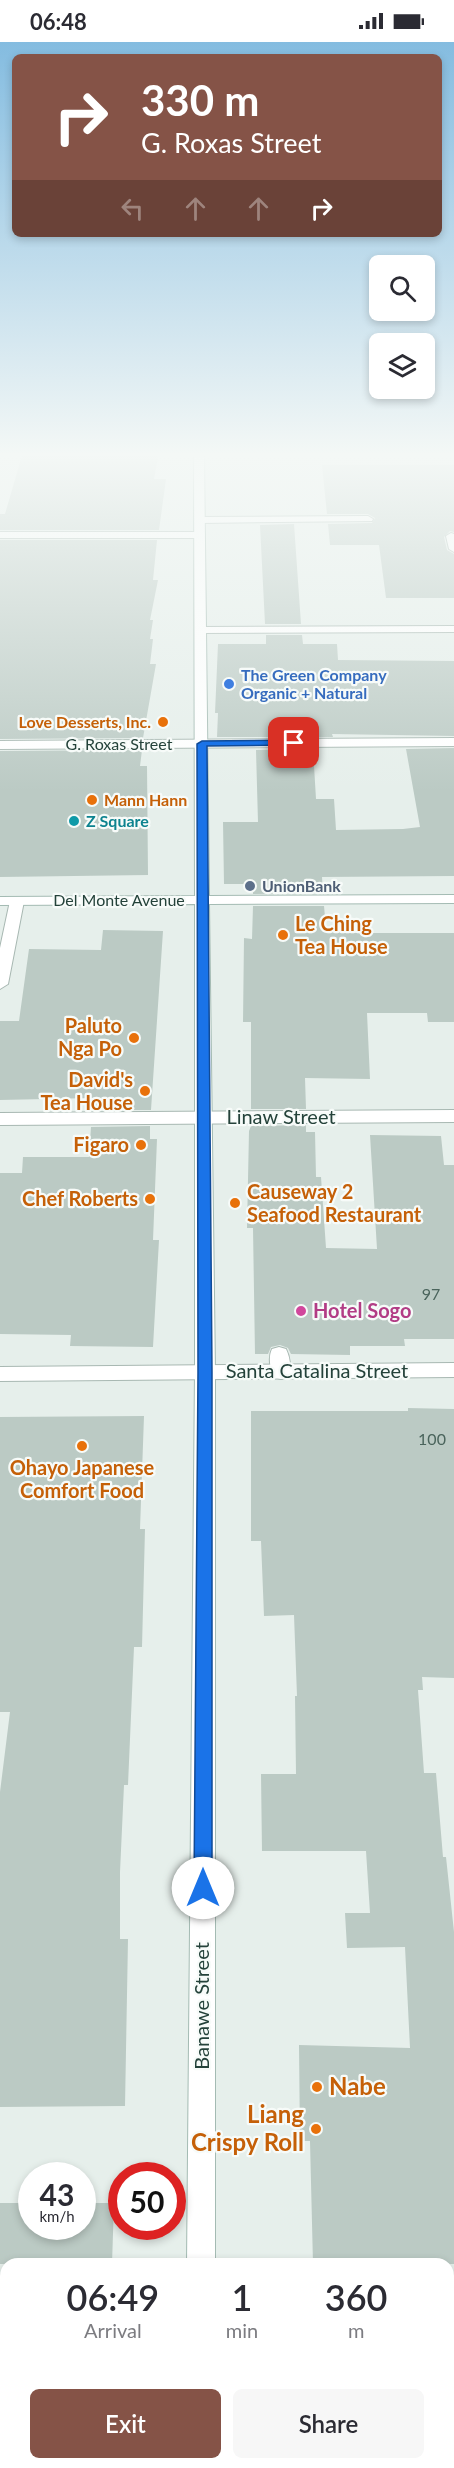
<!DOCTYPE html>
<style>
body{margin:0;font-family:Lato,sans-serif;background:#f7f7f7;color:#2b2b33;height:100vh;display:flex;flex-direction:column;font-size:22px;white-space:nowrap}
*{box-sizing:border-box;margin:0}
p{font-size:20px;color:#7c7c81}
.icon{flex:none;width:33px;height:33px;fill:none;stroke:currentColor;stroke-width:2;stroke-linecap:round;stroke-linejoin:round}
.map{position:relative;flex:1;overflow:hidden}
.sheet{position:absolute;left:0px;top:2216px;width:454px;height:212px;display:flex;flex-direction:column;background:#fff;border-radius:18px 18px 0 0;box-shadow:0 3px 9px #0003}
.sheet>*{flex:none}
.banner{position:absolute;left:12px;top:12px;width:430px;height:183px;border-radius:9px;box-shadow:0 3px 9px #0003;background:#855347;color:#fff;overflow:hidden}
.tools{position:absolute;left:369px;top:213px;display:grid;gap:12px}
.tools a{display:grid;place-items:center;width:66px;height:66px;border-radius:9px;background:#fff;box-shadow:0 3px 9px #0003;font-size:30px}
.speed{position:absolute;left:18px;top:2120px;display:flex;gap:12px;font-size:30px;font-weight:700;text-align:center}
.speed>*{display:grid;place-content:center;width:78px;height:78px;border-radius:50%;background:#fff;box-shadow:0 3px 9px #0003;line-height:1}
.speed small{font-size:15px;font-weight:400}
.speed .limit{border:9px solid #d22;background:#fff;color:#111}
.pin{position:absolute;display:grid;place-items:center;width:51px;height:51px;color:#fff;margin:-26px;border-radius:12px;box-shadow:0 3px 9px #0006}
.me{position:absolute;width:66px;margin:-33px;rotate:0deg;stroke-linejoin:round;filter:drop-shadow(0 0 4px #0008)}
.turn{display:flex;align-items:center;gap:21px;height:126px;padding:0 30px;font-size:27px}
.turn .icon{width:78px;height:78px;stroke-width:2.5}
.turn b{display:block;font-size:42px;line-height:51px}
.lanes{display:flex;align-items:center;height:57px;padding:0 30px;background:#0003;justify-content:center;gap:30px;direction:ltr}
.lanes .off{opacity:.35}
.eta{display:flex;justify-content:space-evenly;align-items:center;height:102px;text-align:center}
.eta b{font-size:36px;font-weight:600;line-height:42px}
.primary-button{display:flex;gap:12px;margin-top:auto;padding:12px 30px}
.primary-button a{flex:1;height:69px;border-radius:9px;background:#855347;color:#fff;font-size:24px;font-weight:600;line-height:69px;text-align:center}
.primary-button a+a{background:#f7f7f7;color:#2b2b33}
.status{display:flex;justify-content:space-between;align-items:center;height:42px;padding:0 30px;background:#fff;direction:ltr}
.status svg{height:16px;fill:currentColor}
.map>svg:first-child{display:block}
.building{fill:#bbcac4}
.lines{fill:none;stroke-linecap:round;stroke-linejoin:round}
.lane-casing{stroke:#a8b8b2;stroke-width:2}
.street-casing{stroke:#a8b8b2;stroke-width:2}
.secondary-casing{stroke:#a4bbb3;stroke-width:2}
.lane{fill:#fff;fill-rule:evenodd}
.street{fill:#fff;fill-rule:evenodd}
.secondary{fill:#fff;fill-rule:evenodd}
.route{fill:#1a73e8;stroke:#114b97;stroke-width:1.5}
.shop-dot{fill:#3f7fe0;stroke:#f7fbf9;stroke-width:2}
.food-dot{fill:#e8710a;stroke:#f7fbf9;stroke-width:2}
.culture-dot{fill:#0f9aa8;stroke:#f7fbf9;stroke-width:2}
.service-dot{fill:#5c6f8a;stroke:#f7fbf9;stroke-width:2}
.hotel-dot{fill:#d1479c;stroke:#f7fbf9;stroke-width:2}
.labels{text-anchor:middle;stroke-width:4.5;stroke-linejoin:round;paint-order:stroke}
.far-shop-label{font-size:16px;font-weight:bold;fill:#366cbe;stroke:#f7fbf9;text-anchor:start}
.far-food-label{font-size:16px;font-weight:bold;fill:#c56008;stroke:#f7fbf9;text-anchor:end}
.far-street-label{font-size:16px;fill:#24423a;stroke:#f7fbf9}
.far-culture-label{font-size:16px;font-weight:bold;fill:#0d838f;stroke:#f7fbf9;text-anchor:start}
.far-service-label{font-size:16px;font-weight:bold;fill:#4e5e75;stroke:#f7fbf9;text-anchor:start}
.number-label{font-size:16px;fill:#4a645c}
.food-label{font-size:20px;font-weight:bold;fill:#c56008;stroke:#f7fbf9;text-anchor:end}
.street-label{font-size:20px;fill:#24423a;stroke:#f7fbf9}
.hotel-label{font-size:20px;font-weight:bold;fill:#b23c85;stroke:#f7fbf9;text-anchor:start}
.near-food-label{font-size:24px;font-weight:bold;fill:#c56008;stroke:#f7fbf9;text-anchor:start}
</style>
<div class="status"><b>06:48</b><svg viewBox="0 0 49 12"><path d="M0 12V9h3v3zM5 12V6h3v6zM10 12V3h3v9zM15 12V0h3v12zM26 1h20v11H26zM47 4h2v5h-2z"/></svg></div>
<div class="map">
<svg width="454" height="2426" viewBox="0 0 454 2426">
<rect width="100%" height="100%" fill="#e6efeb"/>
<path class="building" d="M23,410h136l-5,27h12l-7,51h-159v-16h5z
M322,423h132v67l-4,-1 -6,6 3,13 7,4v44h-68l-7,-53h-49l-2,-21 44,-1 3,-5 -7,-4h-41z
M294,482l7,100h-36l-5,-99z
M0,498h157l-4,40h5l-8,40h3l-3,19h3l-3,25h6l-13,74 -143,1z
M266,593h36l1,9h34l1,16 116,1v75l-122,-2 1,3h-116l1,-24h-3l3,-69h48z
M454,706v128l-132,1 1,16 -70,1v-10h-29l-1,-62h35l-2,-72 57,-1 3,50h18l2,31 67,-1 17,-2 -14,-78z
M142,708l-2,16h7l1,109 -148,2v-126z
M253,864h71l2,22 29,1v4h99v89h-26l-1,-9h-60l3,66 -65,-1 1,31h-55v-87h-8l1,-84 8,1z
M103,888l60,1 -12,179h-58l-1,-12 -92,2v-79h19l10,-72 72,1z
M306,1083v7h9l1,45h5l5,71 51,1 -7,-114 71,1 3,29h10v174h-50l1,7h-55v9l-59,-1 -3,-6 -8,-3 -9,2 -3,7h-13l-2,-126h-6l2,-97 2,-5z
M150,1084v13h7l-4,101h6l-6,107 -83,-1 1,-11 -71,-1v-161h22l1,-16h66l2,-30z
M408,1366l46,1v269l-32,-1 1,13h-5l6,83h12l7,84h3l8,75v332h-141l-3,-123h-10l-1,-96 111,3 -5,-101 -58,1 -2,-35h25l-4,-62h-104l-1,-77h35l-1,-78h2l-3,-81 -30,1 -3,-75h-10v-130h157z
M144,1374l-4,113h5l-3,118h-8l-6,138h-4l-4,87v67h8l-3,167 -125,1v-315l10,-80h-10v-295z
M0,2161h32v23h50v-23h32l-2,61h-112z"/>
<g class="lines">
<defs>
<path id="lane" d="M368,474l5,3 -1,2 -172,2 -5,-3 5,-3z
M451,491l3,1v18l-5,-3 -3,-13z
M17,855l7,4 -16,83 -8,5v-41l10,-47z
M279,1305l7,2c4,8 6,20 2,28l-7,2 -7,-2c-4,-8 -6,-20 -2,-28z"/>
<path id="street" d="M0,490h200l5,3 -5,3h-200z
M454,584v6l-253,1 -6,-3 6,-3z
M454,696v8l-454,3v-8z
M454,1068v12l-454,3v-12z
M454,1321v14l-454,4v-14z"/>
<path id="secondary" d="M194,410h10l5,444 245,-1v8l-245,1 6,468v892h-28l8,-892v-468l-195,1v-8l195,-1z
M185,2421h30v5h-30z"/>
</defs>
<use href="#lane" class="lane-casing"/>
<use href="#street" class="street-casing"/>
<use href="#secondary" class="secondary-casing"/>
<use href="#lane" class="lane"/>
<use href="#street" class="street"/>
<use href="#secondary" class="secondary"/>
</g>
<linearGradient id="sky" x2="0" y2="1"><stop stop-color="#84bce0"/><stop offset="0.55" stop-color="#f4f8f6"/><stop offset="1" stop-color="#f4f8f6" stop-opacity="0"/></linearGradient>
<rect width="454" height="750" fill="url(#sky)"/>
<path class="route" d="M294,698l3,1v4l-90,1 5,626v516l-3,7 -6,2 -7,-2 -2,-7 4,-516 -1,-628 5,-3z"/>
<circle class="shop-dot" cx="229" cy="642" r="6"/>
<g class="food-dot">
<circle cx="163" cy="680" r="6"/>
<circle cx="92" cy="758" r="6"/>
<circle cx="283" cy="893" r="6"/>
<circle cx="134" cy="996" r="6"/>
<circle cx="145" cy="1049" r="6"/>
<circle cx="141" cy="1103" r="6"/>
<circle cx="150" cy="1157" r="6"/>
<circle cx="235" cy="1161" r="6"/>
<circle cx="82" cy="1404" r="6"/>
<circle cx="317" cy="2045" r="6"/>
<circle cx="316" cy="2087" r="6"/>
</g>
<circle class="culture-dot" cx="74" cy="779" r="6"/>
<circle class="service-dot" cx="250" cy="844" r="6"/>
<circle class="hotel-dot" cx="301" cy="1269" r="6"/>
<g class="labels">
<g class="far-shop-label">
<text x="241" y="639">The Green Company<tspan x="241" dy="18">Organic + Natural</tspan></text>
</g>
<g class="far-food-label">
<text x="151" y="686">Love Desserts, Inc.</text>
<text x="104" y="764" text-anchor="start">Mann Hann</text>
</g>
<g class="far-street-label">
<text x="119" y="708">G. Roxas Street</text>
<text x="119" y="864">Del Monte Avenue</text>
</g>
<g class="far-culture-label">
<text x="86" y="785">Z Square</text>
</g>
<g class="far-service-label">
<text x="262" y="850">UnionBank</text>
</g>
<g class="number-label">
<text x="431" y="1258">97</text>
<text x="432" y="1403">100</text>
</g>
<g class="food-label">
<text x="295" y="889" text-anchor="start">Le Ching<tspan x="295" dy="23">Tea House</tspan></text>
<text x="122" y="991">Paluto<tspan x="122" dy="23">Nga Po</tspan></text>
<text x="133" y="1045">David's<tspan x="133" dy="23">Tea House</tspan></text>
<text x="129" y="1110">Figaro</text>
<text x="247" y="1157" text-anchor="start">Causeway 2<tspan x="247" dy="23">Seafood Restaurant</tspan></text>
<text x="138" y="1164">Chef Roberts</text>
<text x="82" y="1433" text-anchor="middle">Ohayo Japanese<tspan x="82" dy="23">Comfort Food</tspan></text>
</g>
<g class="street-label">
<text x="281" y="1082">Linaw Street</text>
<text x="317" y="1336">Santa Catalina Street</text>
<text transform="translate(202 1964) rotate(-90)" y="7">Banawe Street</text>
</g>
<g class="hotel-label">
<text x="313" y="1276">Hotel Sogo</text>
</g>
<g class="near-food-label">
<text x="329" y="2053">Nabe</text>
<text x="304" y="2081" text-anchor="end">Liang<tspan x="304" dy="28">Crispy Roll</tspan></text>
</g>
</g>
</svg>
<div class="tools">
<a><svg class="icon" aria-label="search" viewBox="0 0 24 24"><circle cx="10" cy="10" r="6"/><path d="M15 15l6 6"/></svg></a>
<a><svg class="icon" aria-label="layers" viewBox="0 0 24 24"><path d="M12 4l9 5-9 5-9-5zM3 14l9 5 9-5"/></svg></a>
</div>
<div class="speed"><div>43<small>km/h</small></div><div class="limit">50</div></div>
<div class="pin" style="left:294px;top:701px;background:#d93025"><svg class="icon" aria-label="arrive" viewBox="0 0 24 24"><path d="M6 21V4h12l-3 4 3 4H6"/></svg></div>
<svg class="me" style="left:203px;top:1846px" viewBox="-20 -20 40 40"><circle r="19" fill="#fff"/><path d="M0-13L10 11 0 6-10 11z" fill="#1a73e8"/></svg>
<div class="banner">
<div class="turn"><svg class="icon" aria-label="right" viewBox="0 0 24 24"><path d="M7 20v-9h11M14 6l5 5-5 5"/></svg><div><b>330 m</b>G. Roxas Street</div></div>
<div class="lanes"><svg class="icon off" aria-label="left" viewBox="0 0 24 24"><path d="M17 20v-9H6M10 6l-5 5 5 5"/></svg><svg class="icon off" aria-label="ahead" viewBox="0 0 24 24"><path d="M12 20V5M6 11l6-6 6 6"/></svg><svg class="icon off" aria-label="ahead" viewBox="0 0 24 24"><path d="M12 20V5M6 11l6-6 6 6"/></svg><svg class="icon" aria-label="right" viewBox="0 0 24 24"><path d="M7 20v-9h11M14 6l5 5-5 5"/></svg></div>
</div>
<section class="sheet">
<div class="eta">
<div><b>06:49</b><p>Arrival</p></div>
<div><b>1</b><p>min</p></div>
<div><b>360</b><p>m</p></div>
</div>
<div class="primary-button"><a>Exit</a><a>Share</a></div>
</section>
</div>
